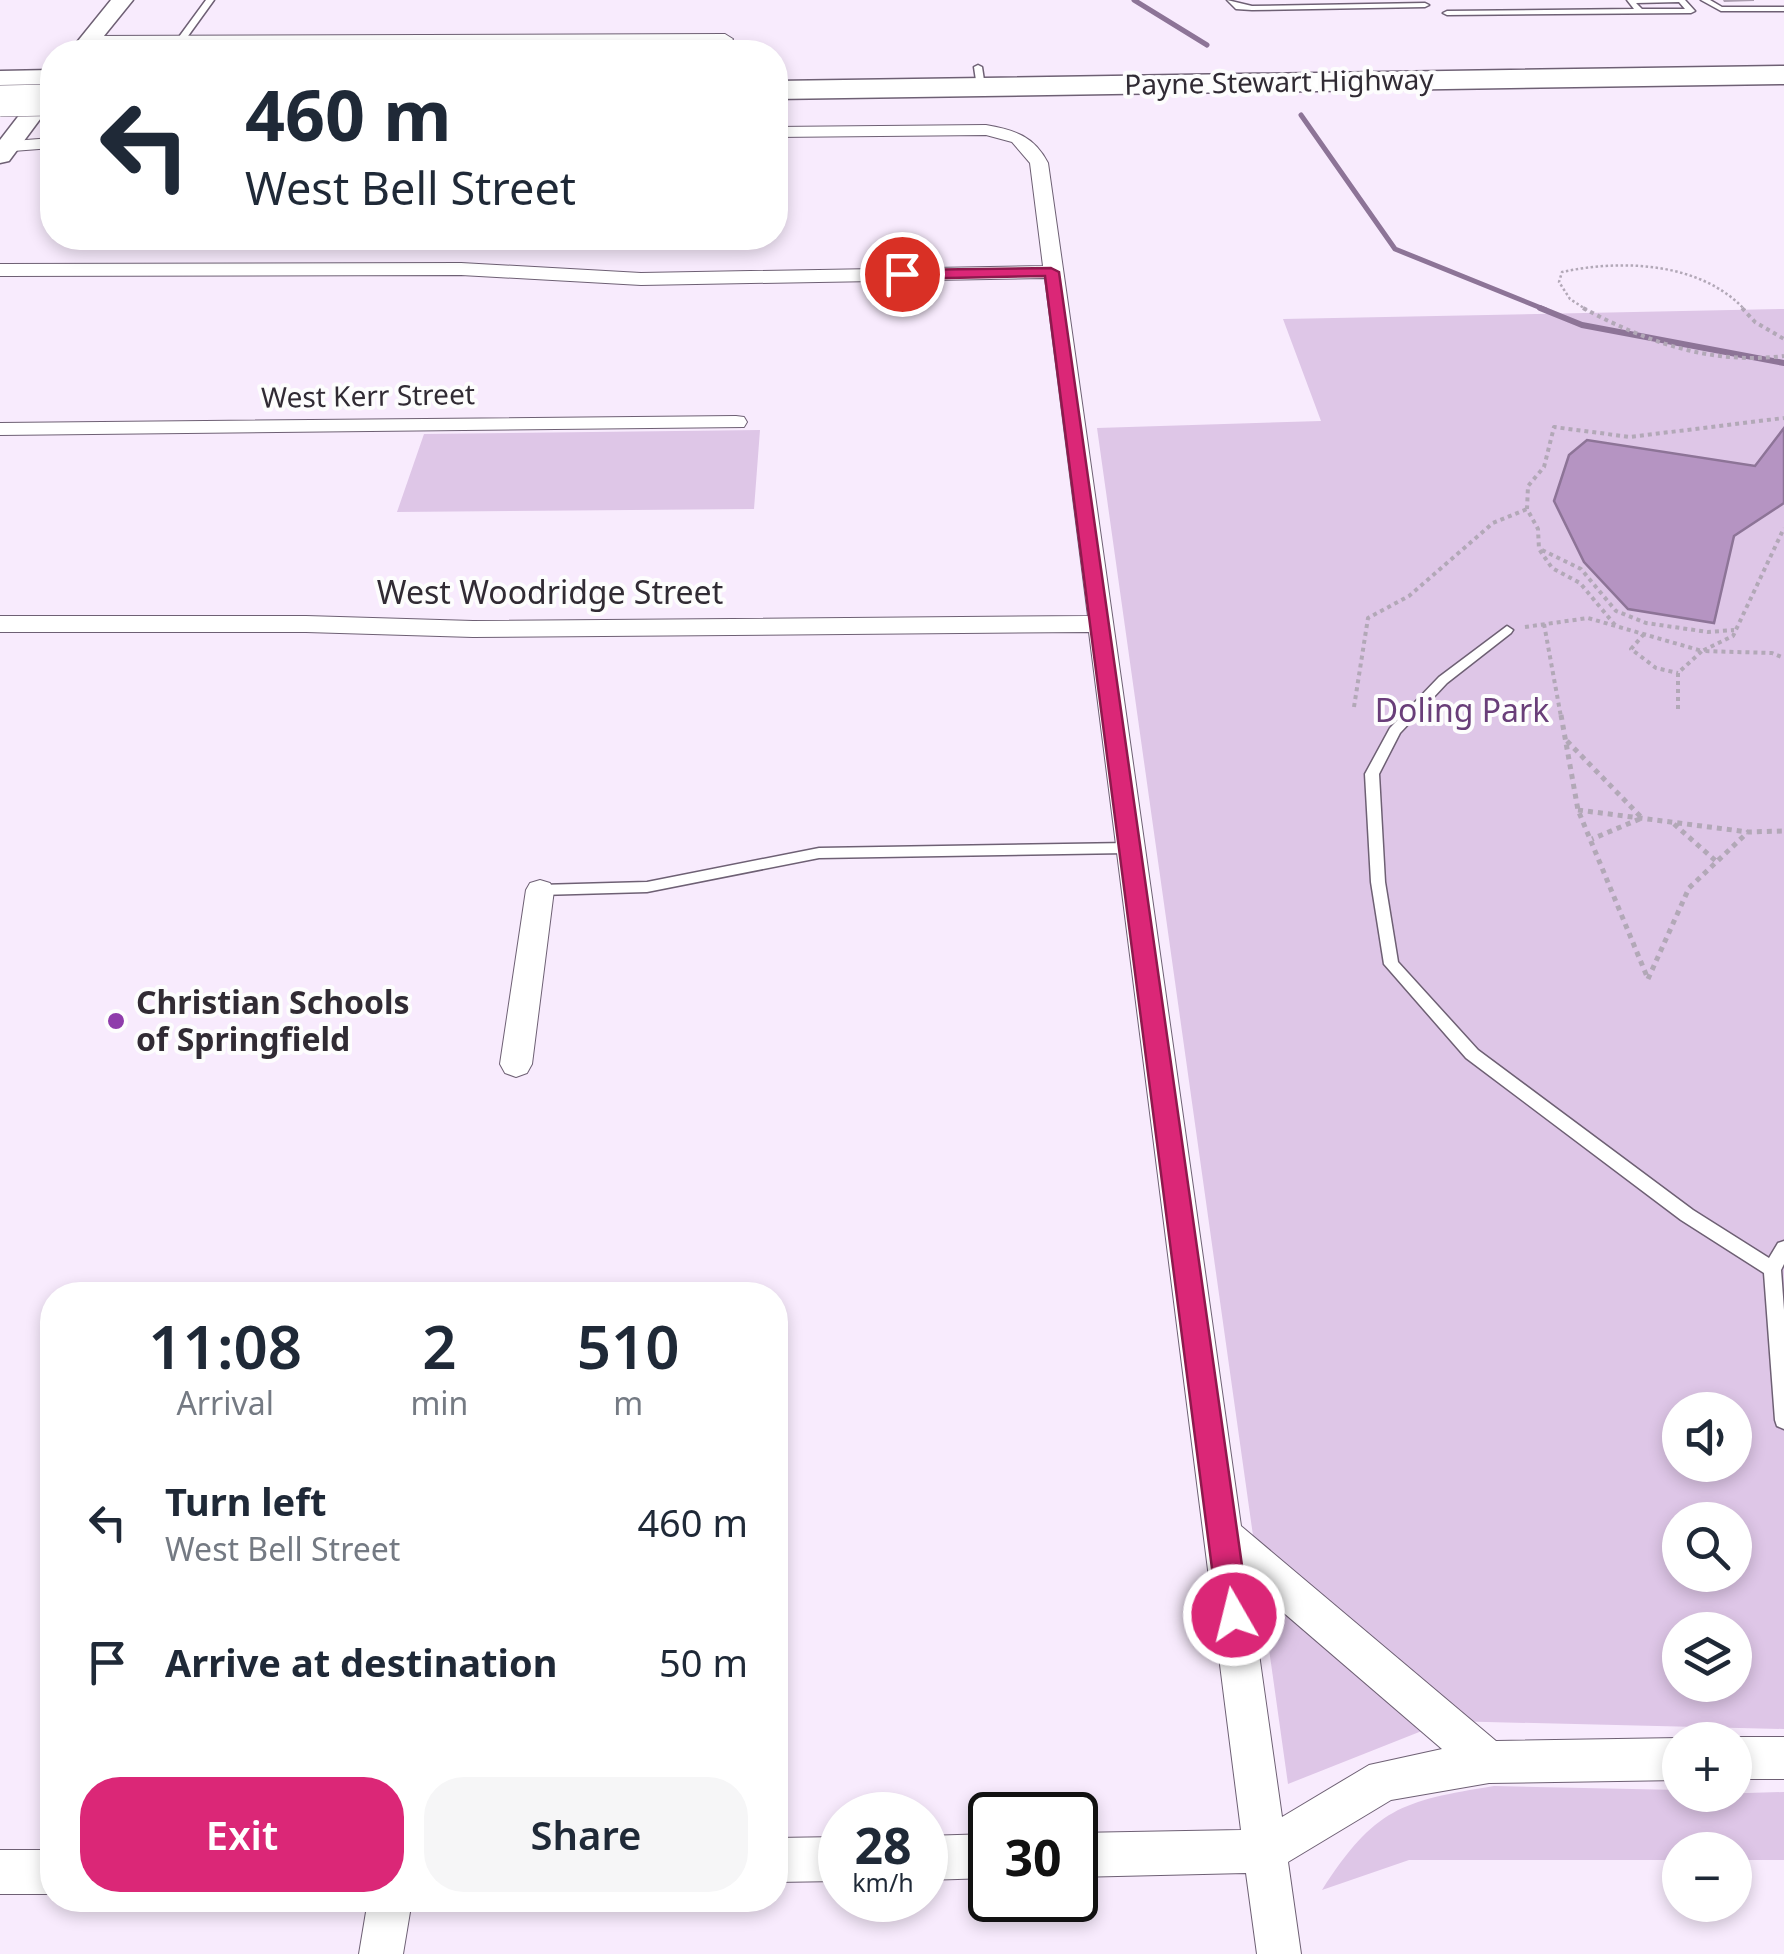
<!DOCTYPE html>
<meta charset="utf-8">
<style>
body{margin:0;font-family:"Noto Sans",sans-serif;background:#f6f6f7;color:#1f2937;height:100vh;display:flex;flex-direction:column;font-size:38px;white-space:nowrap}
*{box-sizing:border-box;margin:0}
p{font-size:32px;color:#747a83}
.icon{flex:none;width:55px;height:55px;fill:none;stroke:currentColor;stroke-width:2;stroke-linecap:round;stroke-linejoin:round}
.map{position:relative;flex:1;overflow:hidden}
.panel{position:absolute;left:40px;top:1282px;width:748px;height:630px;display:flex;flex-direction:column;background:#fff;border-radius:40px;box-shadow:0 5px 15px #0003}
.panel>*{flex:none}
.banner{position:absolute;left:40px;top:40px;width:748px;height:210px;border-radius:40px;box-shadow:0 5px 15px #0003;background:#fff;color:#1f2937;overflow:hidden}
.tools{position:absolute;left:1662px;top:1392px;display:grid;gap:20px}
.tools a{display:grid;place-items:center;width:90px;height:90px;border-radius:50%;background:#fff;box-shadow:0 5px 15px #0003;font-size:50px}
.speed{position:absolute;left:818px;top:1792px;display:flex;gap:20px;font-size:50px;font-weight:700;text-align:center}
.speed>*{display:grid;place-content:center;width:130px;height:130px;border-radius:50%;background:#fff;box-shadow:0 5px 15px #0003;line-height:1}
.speed small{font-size:25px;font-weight:400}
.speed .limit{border:5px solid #111;border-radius:15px;background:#fff;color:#111}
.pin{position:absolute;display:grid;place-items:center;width:85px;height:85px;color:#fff;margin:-42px;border:5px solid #fff;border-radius:50%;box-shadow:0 2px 10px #0007}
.me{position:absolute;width:110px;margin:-55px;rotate:352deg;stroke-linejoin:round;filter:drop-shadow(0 0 8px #0008)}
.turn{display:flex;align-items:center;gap:35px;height:210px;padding:0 40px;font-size:45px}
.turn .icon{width:130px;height:130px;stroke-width:2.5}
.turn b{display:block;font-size:70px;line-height:85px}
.eta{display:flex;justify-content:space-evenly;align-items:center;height:170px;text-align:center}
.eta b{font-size:60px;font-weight:600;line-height:70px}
.primary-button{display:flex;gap:20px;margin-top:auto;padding:20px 40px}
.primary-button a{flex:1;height:115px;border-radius:40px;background:#db2777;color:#fff;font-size:40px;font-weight:600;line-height:115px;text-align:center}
.primary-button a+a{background:#f6f6f7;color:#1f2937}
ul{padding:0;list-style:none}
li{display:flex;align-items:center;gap:30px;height:140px;padding:0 40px}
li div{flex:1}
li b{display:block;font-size:38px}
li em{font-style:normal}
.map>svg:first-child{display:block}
.green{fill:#dec6e7;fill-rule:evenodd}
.water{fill:#b594c2;stroke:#8d7497;stroke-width:2.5}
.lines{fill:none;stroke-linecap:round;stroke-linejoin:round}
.stream-far1{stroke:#8d7497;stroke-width:5}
.stream{stroke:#8d7497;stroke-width:6}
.lane-casing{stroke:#6e6074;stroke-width:3}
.street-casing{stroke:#6e6074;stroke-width:2}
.secondary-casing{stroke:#6e6074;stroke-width:3}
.highway-casing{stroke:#6e6074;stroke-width:3}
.path-far2{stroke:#b2a8b7;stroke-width:2.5;stroke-dasharray:2.5 2.5;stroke-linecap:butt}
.path-far1{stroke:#b2a8b7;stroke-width:4;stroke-dasharray:4 4;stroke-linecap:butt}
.path{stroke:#b2a8b7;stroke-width:5;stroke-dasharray:5 5;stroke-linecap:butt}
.lane{fill:#fff;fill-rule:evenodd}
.street{fill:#fff;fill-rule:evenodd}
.secondary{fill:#fff;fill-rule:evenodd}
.highway{fill:#fff;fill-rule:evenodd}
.highway-bridge-casing{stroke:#6e6074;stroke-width:32;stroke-linecap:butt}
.highway-bridge{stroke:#fff;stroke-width:31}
.wall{fill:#aa9daf}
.route{fill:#db2777;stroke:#8e194d;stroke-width:2.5}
.poi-dot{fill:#8f3cab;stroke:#fdfdfd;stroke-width:4}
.labels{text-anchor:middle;stroke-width:8;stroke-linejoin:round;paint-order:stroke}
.far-street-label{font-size:28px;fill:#312b34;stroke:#fdfdfd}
.street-label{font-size:32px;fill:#312b34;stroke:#fdfdfd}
.park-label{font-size:32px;fill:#693e79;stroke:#fdfdfd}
.poi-label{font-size:32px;font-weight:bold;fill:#312b34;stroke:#fdfdfd;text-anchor:start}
</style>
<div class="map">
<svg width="1784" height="1954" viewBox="0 0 1784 1954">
<rect width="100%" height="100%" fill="#f8ebfd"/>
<path class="green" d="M1784,309v1420l-337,-8 -159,63 -191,-1356 224,-7 -38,-102zM1680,1410h55v55h-55zM1680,1520h55v55h-55zM1680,1630h55v55h-55z
M760,430l-6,79 -357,3 27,-78z
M1494,1786l186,4v5l104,-3v68h-49v-10h-55v10h-271l-87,30c53,-82 79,-89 172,-104z"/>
<path class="water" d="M1784,428v75l-50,33 -20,87 -86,-14 -44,-47 -30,-61 15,-46 18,-15 168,26z"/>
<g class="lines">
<path class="stream-far1" d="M1134,0l73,45
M1301,115l94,134 151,61"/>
<path class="stream" d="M1540,308l42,17 202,38"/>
<defs>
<path id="lane" d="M206,0h8l-31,43h-6l-1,-2z
M1227,0l25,6 173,-3 4,2 -4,2 -173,3 -16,-1z
M1627,0h58l10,11 -4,2 -244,2 -4,-2 4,-2 187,-2zM1679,2l6,7h-43l-6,-6z
M1701,0h9l12,7h62v4h-63z
M978,65l4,2 3,20 -4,2 -4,-2 -3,-20z
M1507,626l6,4 -2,3 -64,50 -47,50 -21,41 6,108 13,80 80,88 215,160 76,48 9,-15 6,-2v23l-3,6 3,40v119l-7,-3 -2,-6 -11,-147 -83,-53 -215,-162 -82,-94 -13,-82 -6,-108 25,-46 49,-51z
M1128,843l7,5 -7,5 -309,5 -172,34 -107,3 -7,-5 7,-5 107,-3 172,-34z"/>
<path id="street" d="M725,34l8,5 -2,3 -643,4 -8,-5 8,-5z
M986,125c29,5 48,11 62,38l193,1363 255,215 184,-3 5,2h-5v40l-191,3 -98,17 -103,62 13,92h-44l-11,-81 -171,4v-44l166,-3 -152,-1198 -616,5 -167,-5h-306v-16h306l167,5 615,-5 -43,-338 -404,7 -180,-10 -461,1v-12l461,-1 180,10 402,-7 -13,-103 -18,-21 -26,-7 -211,2v-10zM1249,1583l193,166 -73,16 -87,52z
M52,138v10l-52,4v-10z
M736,416l8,1 3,5 -3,5 -744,8v-12z
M540,880l10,3 4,7 -22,174 -5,9 -11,4 -11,-4 -5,-9 26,-174 4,-7z
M1735,1737h49v42h-49v-39h-7z
M990,1834v44l-65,2v-44z
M840,1837v44l-65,1v-44z
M0,1850h52v44h-52z
M368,1900h44l-9,54h-44z"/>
<path id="secondary" d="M111,0h22l-42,52h-22z
M52,81v22l-43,58 -9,2v-23l44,-57z"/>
<path id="highway" d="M1784,66v18l-1009,15v-18z
M52,70v18l-52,1v-18z"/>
</defs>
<use href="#lane" class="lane-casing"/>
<use href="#street" class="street-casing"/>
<use href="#secondary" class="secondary-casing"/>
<use href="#highway" class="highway-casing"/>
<path class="path-far2" d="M1587,310l-17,-11 -11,-17 3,-10c60,-13 139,-10 183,38"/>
<path class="path-far1" d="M1583,308c64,34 127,57 201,48
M1742,308l13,14 29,17
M1542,550l39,19 35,42 30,12 62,9 26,-2
M1544,624l17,93
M1615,625l-35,-42 -28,-15 -13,-19 -1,-20 -11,-20 1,-23 16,-19 10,-40 76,10 154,-19
M1525,627l63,-9 114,33 31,-15 51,-108
M1644,634l-13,15 25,19 22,5
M1354,707l14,-89 41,-22 84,-73 34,-14
M1678,709v-36l24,-22 70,2 12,5"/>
<path class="path" d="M1561,715l17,95 70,169
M1567,741l75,77 -50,21
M1578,810l170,22
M1674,824l43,38
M1648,979l41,-91 59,-56 36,-1"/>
<use href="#lane" class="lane"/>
<use href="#street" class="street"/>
<use href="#secondary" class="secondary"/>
<use href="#highway" class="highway"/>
<defs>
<path id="highway-bridge" d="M0,101l52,-1"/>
</defs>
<use href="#highway-bridge" class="highway-bridge-casing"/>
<use href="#highway-bridge" class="highway-bridge"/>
</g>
<path class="wall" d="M1723,0h31v1l-30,1z"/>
<path class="route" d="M1051,268l8,4 190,1343 -5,10 -10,5 -11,-5 -5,-10 -173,-1339 -143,3 -7,-5 7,-4z"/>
<circle class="poi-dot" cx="116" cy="1021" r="10"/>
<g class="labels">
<g class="far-street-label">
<text transform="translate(1279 82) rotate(-1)" y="10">Payne Stewart Highway</text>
<text transform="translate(368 396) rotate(-1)" y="10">West Kerr Street</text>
</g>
<g class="street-label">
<text x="550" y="604">West Woodridge Street</text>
</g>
<g class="park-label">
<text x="1462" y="722">Doling Park</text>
</g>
<g class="poi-label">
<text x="136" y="1014">Christian Schools<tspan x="136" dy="37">of Springfield</tspan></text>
</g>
</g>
</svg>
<div class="tools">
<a><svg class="icon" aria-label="sound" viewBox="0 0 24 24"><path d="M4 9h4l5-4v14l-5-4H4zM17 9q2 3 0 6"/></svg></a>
<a><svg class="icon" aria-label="search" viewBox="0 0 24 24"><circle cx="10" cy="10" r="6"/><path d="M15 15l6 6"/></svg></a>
<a><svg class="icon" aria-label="layers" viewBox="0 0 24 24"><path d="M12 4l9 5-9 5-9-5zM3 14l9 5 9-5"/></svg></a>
<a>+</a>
<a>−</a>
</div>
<div class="speed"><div>28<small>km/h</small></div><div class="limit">30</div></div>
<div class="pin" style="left:902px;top:274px;background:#d93025"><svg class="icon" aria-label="arrive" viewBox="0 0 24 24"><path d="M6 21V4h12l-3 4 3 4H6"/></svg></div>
<svg class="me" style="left:1234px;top:1615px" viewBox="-20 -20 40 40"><circle r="17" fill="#db2777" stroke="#fff" stroke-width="3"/><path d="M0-11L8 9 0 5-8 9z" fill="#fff"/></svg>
<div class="banner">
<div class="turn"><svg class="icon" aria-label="left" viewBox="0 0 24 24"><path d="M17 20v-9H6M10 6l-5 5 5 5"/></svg><div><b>460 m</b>West Bell Street</div></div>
</div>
<section class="panel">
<div class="eta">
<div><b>11:08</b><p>Arrival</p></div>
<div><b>2</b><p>min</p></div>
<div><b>510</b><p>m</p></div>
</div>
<ul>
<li><svg class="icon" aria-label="left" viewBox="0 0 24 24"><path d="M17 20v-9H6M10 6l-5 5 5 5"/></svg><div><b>Turn left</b><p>West Bell Street</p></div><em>460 m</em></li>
<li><svg class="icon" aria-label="arrive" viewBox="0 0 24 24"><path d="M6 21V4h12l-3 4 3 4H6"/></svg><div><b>Arrive at destination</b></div><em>50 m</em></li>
</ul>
<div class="primary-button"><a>Exit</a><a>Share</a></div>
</section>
</div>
